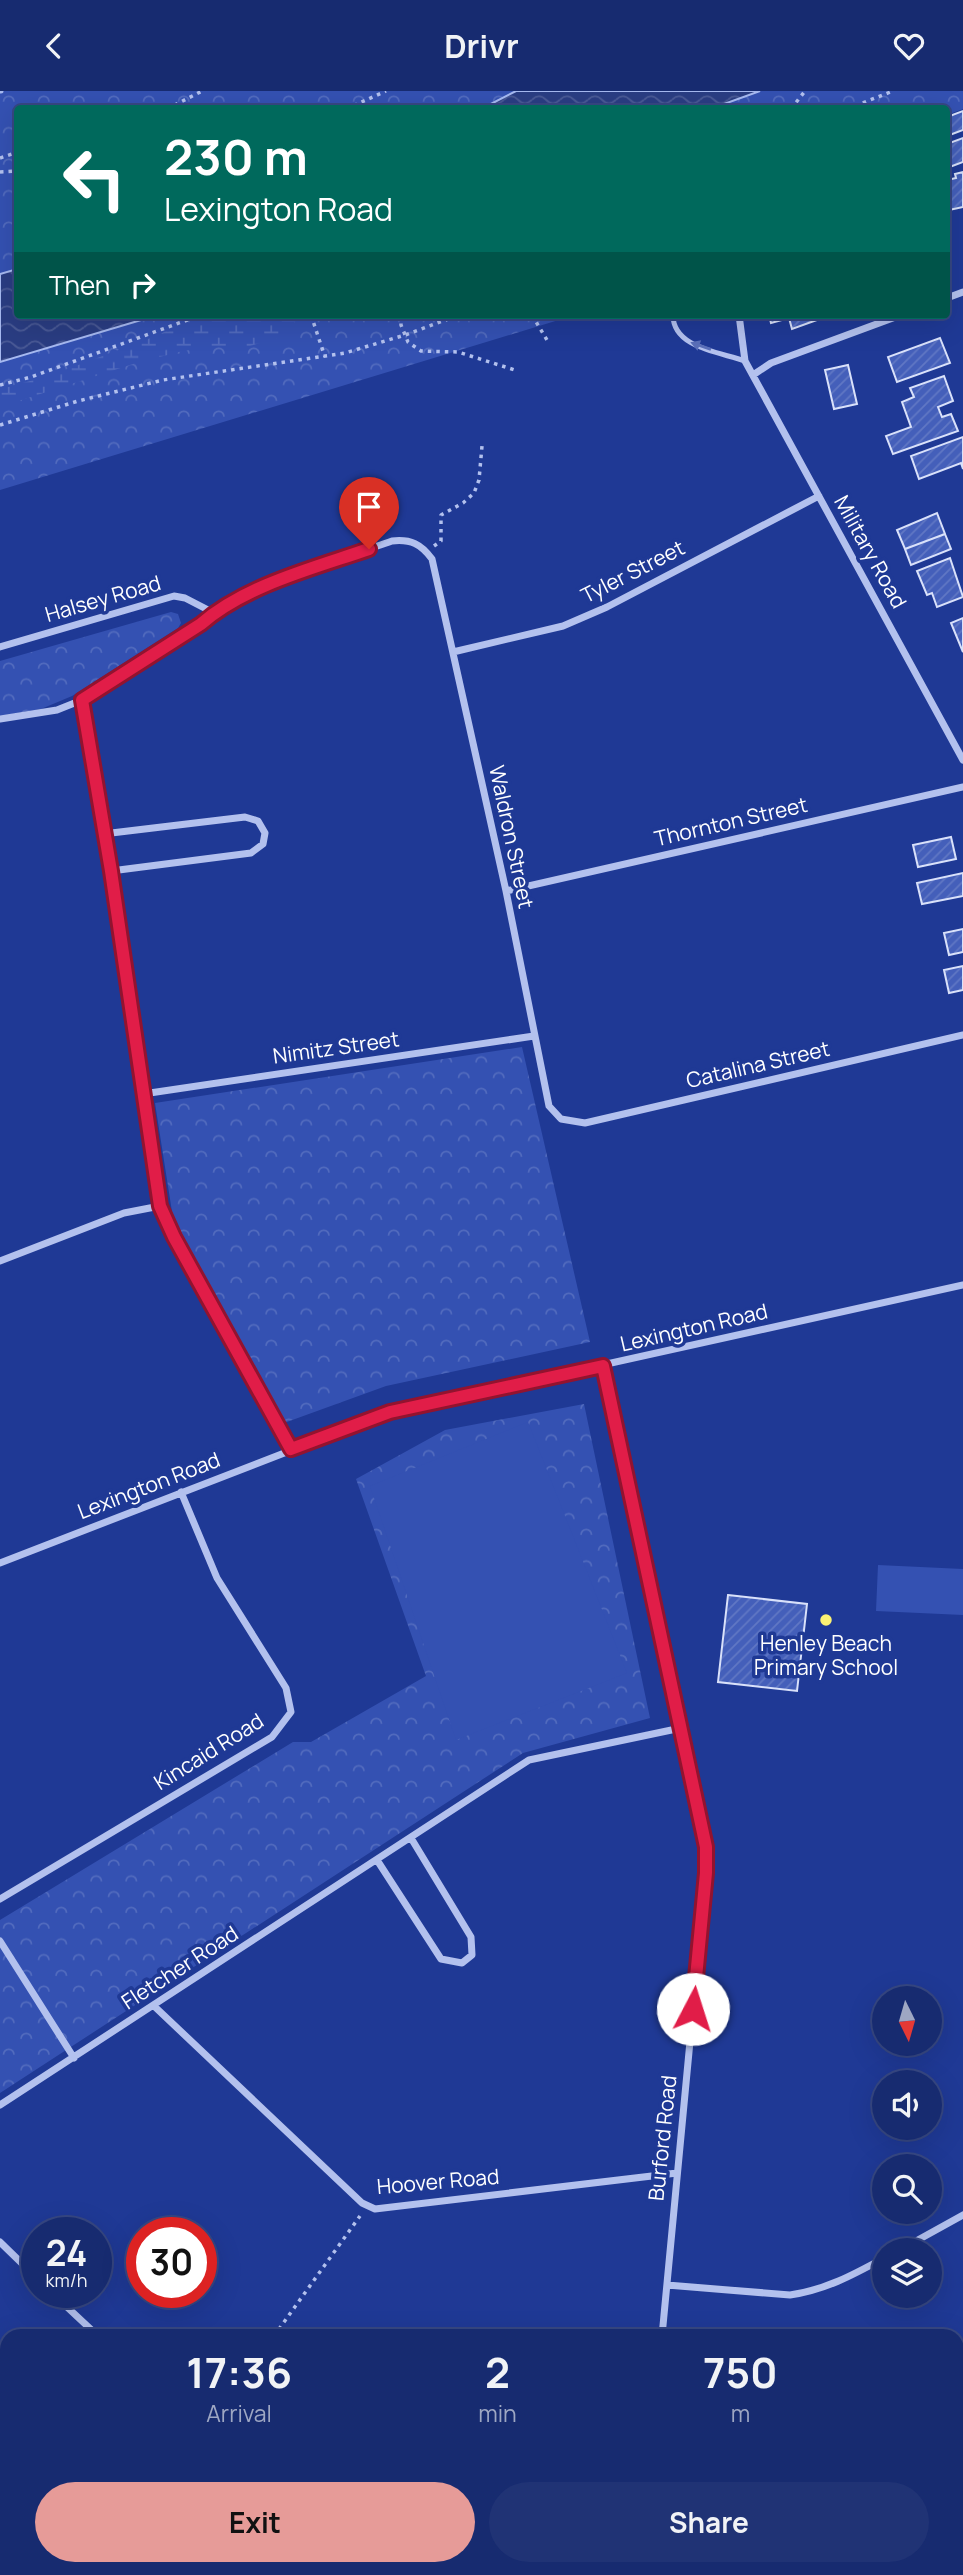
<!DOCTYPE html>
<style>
body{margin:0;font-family:Manrope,sans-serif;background:#203375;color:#f1f3f6;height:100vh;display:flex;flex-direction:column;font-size:26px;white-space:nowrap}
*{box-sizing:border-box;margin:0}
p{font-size:23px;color:#9ea7c3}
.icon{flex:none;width:38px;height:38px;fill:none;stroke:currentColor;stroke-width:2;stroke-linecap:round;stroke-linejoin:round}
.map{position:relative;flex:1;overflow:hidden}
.details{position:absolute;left:0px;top:2238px;width:964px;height:247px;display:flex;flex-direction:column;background:#172b70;border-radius:21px 21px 0 0;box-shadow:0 7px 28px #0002,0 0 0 2px #364783}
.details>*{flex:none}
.hud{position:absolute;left:14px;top:14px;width:936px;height:214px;border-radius:7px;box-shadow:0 7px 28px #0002,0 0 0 2px #364783;background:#00695c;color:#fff;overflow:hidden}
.needle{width:46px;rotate:175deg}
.tools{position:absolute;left:872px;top:1895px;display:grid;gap:14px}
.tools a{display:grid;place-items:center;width:70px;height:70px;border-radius:50%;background:#172b70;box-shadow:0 7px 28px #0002,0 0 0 2px #364783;font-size:35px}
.speed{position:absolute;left:21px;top:2126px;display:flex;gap:14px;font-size:35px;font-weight:700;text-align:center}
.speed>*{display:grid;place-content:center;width:91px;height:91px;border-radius:50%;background:#172b70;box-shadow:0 7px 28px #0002,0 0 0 2px #364783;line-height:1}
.speed small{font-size:18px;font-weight:400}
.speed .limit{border:10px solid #d22;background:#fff;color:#111}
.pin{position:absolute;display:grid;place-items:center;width:60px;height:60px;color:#fff;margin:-72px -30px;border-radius:50% 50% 50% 0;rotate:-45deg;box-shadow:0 0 7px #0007}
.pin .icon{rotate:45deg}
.me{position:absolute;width:77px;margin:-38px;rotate:5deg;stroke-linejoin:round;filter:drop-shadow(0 0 5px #0008)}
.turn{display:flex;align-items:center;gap:24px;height:147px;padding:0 35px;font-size:32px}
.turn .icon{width:91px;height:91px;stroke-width:2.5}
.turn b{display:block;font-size:49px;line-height:60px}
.then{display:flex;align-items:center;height:66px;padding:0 35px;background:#0003;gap:14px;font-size:26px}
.eta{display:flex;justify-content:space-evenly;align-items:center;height:119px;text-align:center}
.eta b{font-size:42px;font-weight:700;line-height:49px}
.button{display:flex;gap:14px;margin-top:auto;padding:14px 35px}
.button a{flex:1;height:80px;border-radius:42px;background:#e69b98;color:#111;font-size:28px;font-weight:700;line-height:80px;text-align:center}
.button a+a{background:#203375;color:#f1f3f6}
header{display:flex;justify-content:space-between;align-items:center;height:91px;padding:0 35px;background:#172b70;font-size:32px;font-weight:700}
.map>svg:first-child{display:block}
.grass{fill:url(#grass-tufts)}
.forest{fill:url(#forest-crowns)}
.wetland{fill:url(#wetland-marsh)}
.pitch{fill:#3451b2}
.water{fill:url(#water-waves);stroke:#a6b9f0;stroke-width:2}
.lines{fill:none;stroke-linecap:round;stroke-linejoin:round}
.stream{stroke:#a6b9f0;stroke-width:5}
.building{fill:url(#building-hatch);stroke:#d9e1fa;stroke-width:2}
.path{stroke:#b3c1ee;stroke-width:3.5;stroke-dasharray:3.5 5;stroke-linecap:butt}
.lane{stroke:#b3c1ee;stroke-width:5}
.street{stroke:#b3c1ee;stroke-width:7}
.oneway{fill:#5a6fb9}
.route-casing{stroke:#92132f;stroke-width:18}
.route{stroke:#e11d48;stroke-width:12}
.poi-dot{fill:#fcf273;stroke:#1f3995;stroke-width:2.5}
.labels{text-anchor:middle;stroke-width:7;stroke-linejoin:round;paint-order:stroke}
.street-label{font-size:21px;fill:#fff;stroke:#1f3995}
.poi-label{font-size:21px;fill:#fff;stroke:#1f3995}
</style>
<header><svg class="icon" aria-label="back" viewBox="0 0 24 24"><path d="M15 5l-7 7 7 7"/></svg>Drivr<svg class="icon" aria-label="heart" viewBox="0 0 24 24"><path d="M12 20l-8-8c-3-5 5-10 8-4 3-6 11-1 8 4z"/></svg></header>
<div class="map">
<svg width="963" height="2484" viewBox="0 0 963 2484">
<defs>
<pattern id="grass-tufts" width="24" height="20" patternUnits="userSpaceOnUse" patternTransform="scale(1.75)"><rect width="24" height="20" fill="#3451b2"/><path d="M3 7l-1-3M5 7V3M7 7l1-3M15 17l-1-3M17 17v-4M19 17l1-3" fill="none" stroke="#526bbe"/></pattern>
<pattern id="forest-crowns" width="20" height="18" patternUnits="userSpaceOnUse" patternTransform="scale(1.75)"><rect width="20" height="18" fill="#3451b2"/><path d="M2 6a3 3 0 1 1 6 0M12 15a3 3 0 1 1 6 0" fill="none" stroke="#526bbe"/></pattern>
<pattern id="wetland-marsh" width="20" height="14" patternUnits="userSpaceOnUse" patternTransform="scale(1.75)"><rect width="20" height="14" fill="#3451b2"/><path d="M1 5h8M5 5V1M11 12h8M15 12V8" fill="none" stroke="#526bbe"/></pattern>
<pattern id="water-waves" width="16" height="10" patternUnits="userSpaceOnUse" patternTransform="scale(1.75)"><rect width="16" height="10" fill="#2a3d83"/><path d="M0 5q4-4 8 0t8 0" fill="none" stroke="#4a5a96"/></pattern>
<pattern id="building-hatch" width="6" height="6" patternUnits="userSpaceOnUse" patternTransform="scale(1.75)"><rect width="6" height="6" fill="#445fba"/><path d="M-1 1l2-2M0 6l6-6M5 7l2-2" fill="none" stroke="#6077c4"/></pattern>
</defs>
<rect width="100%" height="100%" fill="#1f3995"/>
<path class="grass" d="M7,2461v17h136l-44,6h-99v-22z"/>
<path class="forest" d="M0,0h963v18l-16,6v-6h-929v206h557l-575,175z
M171,521l7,2 3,9 -3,5 -106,68 -31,13 -41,7v-55z
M522,956l68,295 -204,44 -102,37 -111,-205 -18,-115z
M584,1313l66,314 -127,35 -523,340v-173l293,-178h18l115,-66 -70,-197 89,-49z
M299,2478h61l7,6h-61z"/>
<path class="wetland" d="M212,224l89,1 -23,22 -28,8h-32l-35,5 -47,12 -136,44v-18l49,-13z"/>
<path class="pitch" d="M528,1331l99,251 -171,67 -86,-254z
M878,1474l85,4v46l-87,-4z"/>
<path class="water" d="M516,0h244l-47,17h-230z
M17,178l1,46h140l-158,47v-88z"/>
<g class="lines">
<path class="stream" d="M0,0h1"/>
</g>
<path class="building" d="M963,20v19l-16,6v-19z
M963,47v24l-16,6v-24z
M963,81v35l-14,3v5h-2v-35l9,-2 -1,-4z
M769,224h59v1l-36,13 -3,-11 -18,5z
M940,247l10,25 -53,19 -9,-25z
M848,274l9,39 -23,5 -9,-39z
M944,285l9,25 -15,6 4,10 9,-3 7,17 -65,23 -7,-18 25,-9 -9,-25 12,-5 -4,-9z
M963,346v32l-2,-6 -42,16 -8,-23z
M937,422l8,21 -40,15 -8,-19z
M945,443l6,15 -40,16 -6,-16z
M950,467l13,39 -26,10 -5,-14 -5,2 -10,-24z
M963,527v34l-12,-29z
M951,746l5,22 -38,8 -5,-22z
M963,782v23l-41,8 -5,-21z
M963,838v23l-14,3 -5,-22z
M963,875v24l-14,3 -5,-23z
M728,1504l79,9 -10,87 -79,-9z"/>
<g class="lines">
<path class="path" d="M167,18l35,-18
M346,18l40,-18
M791,18l14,-18
M847,18l46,-18
M0,67l18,-6
M0,81l18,-1
M311,224l14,42
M401,224v10l7,17 13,9 37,1 60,19
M532,224l15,25
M0,294l31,-8 170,-62
M0,334l78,-24 85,-21 182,-27 60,-18 54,-20
M434,455l7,-5v-26l22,-12 11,-10 5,-13 3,-34
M274,2245l86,-120"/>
<path class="lane" d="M673,224c0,33 47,37 72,46"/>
<path class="street" d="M947,207l16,-6
M739,224l6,46 218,399
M753,284l18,-12 130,-48
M0,556l174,-51 11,2 29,15
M453,561l110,-26 44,-19 212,-111
M82,609l29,171 49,335 14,31 117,212
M0,628l57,-9 25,-10 119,-76c48,-42 132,-62 191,-83 19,-2 29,3 40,18l74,332 43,215 12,13 24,4 378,-88
M103,743l142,-17 13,4 7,12 -2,11 -12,9 -140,18
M506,800l457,-104
M143,1003l391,-58
M0,1170l124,-48 36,-7
M603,1275l103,481v26l-44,463
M0,1472l390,-151 573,-127
M377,1769l64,99 21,4 10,-8 -1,-18 -60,-99
M0,1808l272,-162 19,-25 -5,-24 -69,-110 -36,-86
M0,1850l74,117
M154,1915l208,197 13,6 302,-36
M0,2014l529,-345 152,-32
M0,2151l37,36
M898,2160l65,-36
M667,2194l123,10c35,-5 63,-20 94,-37
M52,2202l46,43
M0,2457l7,-1
M173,2478l1,6
M281,2478l5,6
M382,2478l6,6
M756,2478l21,6
M184,2484l44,-6
M425,2484l2,-6"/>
</g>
<defs><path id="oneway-solid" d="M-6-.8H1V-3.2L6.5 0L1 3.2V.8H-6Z" transform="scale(1.75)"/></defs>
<use class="oneway" href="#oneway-solid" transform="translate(701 255) rotate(-161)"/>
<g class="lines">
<defs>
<path id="route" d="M369,458c-55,19 -123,36 -168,75l-119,76 29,171 49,335 14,31 117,212 99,-37 213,-46 103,481v26l-13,136"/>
</defs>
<use href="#route" class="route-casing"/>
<use href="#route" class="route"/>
</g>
<circle class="poi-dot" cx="826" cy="1529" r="7"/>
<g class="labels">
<g class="street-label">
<text transform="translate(870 461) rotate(61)" y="7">Military Road</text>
<text transform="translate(633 481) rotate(-27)" y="7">Tyler Street</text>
<text transform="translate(103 508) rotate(-16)" y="7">Halsey Road</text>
<text transform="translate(731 731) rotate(-13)" y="7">Thornton Street</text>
<text transform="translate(511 746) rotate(78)" y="7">Waldron Street</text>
<text transform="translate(336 957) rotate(-8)" y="7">Nimitz Street</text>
<text transform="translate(758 974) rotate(-13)" y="7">Catalina Street</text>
<text transform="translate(694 1237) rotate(-13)" y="7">Lexington Road</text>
<text transform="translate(149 1395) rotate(-21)" y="7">Lexington Road</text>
<text transform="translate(209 1661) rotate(-32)" y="7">Kincaid Road</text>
<text transform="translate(180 1877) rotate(-33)" y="7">Fletcher Road</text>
<text transform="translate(663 2047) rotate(-84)" y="7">Burford Road</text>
<text transform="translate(438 2091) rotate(-5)" y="7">Hoover Road</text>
</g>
<g class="poi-label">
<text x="826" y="1560">Henley Beach<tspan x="826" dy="24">Primary School</tspan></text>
</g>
</g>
</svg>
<div class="tools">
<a><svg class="needle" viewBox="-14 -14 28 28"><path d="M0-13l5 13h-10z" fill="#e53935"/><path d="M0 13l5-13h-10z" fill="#9ea7c3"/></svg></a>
<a><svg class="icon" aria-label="sound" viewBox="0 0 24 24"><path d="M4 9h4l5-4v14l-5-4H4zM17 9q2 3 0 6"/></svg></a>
<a><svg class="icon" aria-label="search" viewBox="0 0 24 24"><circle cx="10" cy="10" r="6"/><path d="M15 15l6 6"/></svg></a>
<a><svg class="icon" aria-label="layers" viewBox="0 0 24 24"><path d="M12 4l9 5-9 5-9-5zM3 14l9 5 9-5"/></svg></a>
</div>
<div class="speed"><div>24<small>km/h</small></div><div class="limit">30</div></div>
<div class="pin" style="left:369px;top:458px;background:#d93025"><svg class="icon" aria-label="arrive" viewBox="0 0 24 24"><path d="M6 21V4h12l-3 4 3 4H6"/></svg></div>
<svg class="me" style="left:693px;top:1918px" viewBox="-20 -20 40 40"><circle r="19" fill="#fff"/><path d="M0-13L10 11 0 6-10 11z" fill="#e11d48"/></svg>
<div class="hud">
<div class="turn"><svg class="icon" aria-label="left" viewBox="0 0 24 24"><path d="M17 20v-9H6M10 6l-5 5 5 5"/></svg><div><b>230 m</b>Lexington Road</div></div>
<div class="then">Then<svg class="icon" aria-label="right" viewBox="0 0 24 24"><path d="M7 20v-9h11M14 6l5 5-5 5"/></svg></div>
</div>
<section class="details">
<div class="eta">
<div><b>17:36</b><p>Arrival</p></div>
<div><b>2</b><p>min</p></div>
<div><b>750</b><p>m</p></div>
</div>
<div class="button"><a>Exit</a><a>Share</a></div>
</section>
</div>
